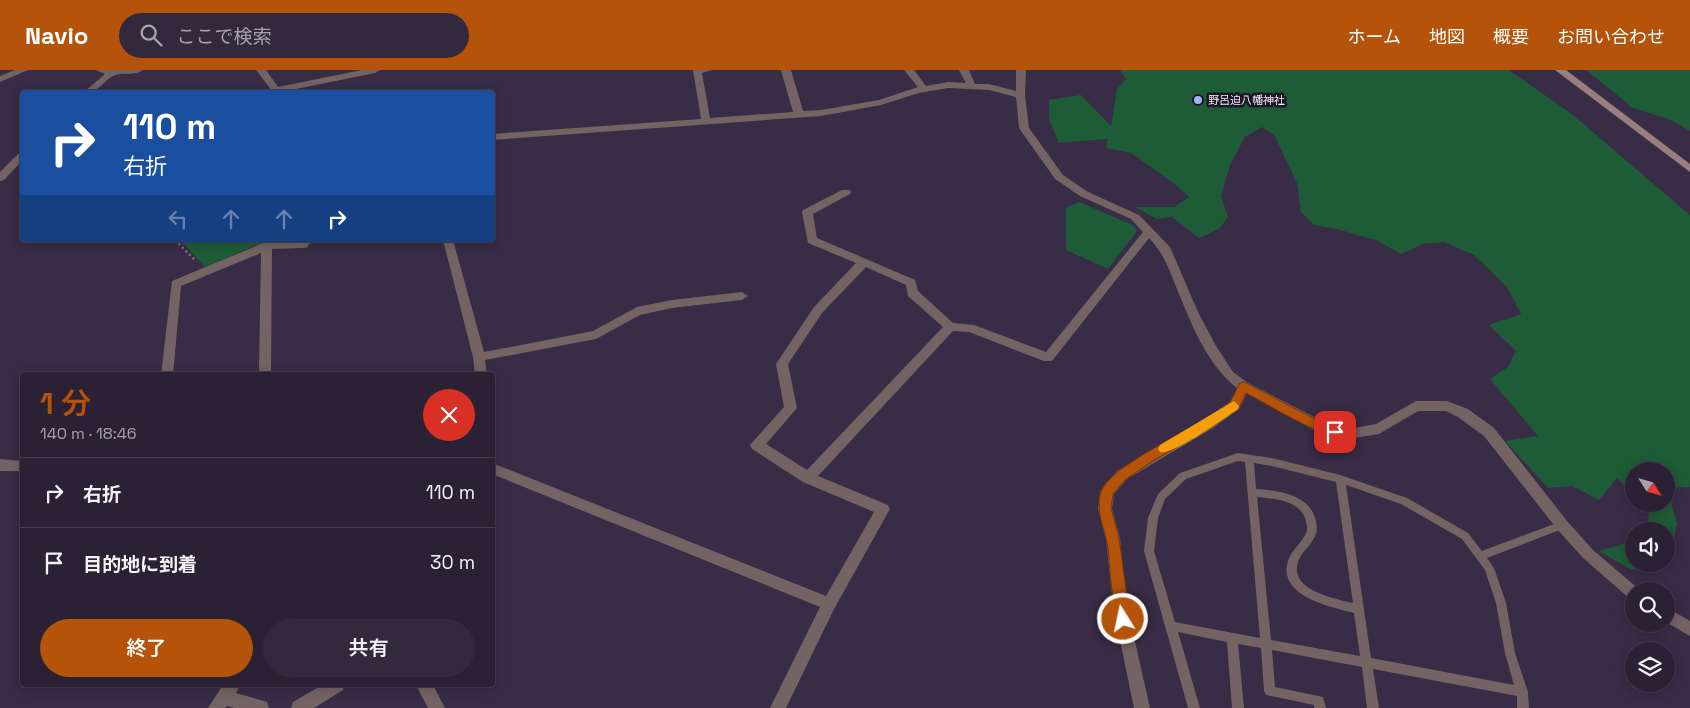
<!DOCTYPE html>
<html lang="ja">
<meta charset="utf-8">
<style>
body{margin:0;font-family:"Space Grotesk","Noto Sans JP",sans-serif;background:#32293c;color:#f1f3f6;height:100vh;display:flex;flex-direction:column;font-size:19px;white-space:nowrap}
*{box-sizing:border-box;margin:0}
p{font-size:16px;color:#a5a3ac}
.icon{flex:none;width:28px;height:28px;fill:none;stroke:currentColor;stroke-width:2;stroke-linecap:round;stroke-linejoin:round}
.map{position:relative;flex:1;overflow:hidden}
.panel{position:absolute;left:20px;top:302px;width:475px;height:315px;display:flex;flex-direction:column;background:#2a2134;border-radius:5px;box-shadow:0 2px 12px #0003,0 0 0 1px #463e4f}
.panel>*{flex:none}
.guide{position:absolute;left:20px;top:20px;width:475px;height:152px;border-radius:5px;box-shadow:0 2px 12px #0003,0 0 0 1px #463e4f;background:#1a4fa0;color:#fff;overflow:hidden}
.needle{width:32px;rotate:127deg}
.buttons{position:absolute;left:1625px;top:392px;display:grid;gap:10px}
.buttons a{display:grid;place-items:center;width:50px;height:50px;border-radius:50%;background:#2a2134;box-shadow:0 2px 12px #0003,0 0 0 1px #463e4f;font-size:25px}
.pin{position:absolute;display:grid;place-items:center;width:42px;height:42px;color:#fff;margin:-21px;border-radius:10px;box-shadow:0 2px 8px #0006}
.me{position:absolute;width:55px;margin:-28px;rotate:350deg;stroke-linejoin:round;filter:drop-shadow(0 0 4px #0008)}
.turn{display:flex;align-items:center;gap:18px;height:105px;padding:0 20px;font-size:22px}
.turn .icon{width:65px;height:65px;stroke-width:2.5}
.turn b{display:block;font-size:35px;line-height:42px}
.lanes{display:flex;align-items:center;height:48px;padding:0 20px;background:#0003;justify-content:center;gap:25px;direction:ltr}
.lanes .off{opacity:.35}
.round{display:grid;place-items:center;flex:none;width:52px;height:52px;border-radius:26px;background:#32293c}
.overview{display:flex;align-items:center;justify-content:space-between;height:85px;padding:0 20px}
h1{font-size:30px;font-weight:600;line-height:38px;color:#b45309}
.button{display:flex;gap:10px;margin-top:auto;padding:10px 20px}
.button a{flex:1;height:58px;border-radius:30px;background:#b45309;color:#fff;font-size:20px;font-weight:600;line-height:58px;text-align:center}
.button a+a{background:#32293c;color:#f1f3f6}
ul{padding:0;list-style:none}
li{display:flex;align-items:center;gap:15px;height:70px;padding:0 20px;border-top:1px solid #463e4f}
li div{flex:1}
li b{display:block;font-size:19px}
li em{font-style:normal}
header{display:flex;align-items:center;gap:30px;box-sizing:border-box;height:70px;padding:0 25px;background:#b45309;color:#fff}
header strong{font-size:24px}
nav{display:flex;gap:28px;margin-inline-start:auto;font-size:18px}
.search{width:350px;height:45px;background:#32293c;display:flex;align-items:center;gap:12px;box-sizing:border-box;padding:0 18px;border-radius:28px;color:#a5a3ac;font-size:19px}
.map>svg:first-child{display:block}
.green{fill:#1e5b37}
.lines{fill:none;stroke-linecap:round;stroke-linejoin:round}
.path{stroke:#7a6f86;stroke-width:2.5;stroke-dasharray:2 3;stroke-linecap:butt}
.lane{fill:#746363;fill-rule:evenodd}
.street{fill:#746363;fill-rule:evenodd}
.secondary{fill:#997e7e;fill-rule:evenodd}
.route{fill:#b45309;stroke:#753606}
.slow{fill:#f59e0b}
.poi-dot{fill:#9db4fd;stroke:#1d1723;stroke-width:2}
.labels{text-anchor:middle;stroke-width:5;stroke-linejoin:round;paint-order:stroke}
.far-poi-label{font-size:11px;fill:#f0e8fa;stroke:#1d1723;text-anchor:start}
</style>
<header>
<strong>Navio</strong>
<div class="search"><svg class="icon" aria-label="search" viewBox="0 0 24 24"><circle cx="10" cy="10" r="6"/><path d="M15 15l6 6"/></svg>ここで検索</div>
<nav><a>ホーム</a><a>地図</a><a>概要</a><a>お問い合わせ</a></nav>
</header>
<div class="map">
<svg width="1690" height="638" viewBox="0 0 1690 638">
<rect width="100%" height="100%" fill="#382c46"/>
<path class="green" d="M1120,0h389l64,45 117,100v272l-23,1 10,36 -6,26 -5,3v-22h-20l3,-18 -8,-9h25v-33h-32v25l-17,-18 -18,22 -27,-14 -24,2 -43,-47 33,-5 -48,-57 18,-12 8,-16 -27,-26 32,-11 -14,-27 -33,-32 -30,-13 -21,2 -22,10 -23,-13 -41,-12 -23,-4 -13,-13 -4,-29 -23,-48 -12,-8 -17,10 -15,28 -9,31 7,21 -9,12 -20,9 -27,-21 -15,2 -23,-12h40l15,-10 -17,-15 -41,-29 -25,-5 2,-9 -49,4 -10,-23v-20l32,-5 30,31 6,-37 9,-10z
M1586,0h104v61l-19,-11 -38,-12z
M1079,132l54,23 4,6 -29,38 -42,-19v-42z
M180,170h112l-41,7 -46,20z
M1634,471v23h11l-13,6 -33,-19z"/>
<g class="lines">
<path class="path" d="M175,170l20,20"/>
<path class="lane" d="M1238,383l34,5 68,17 67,23 61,35 14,18 80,-30 3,1 2,3 -2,3 -78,30 7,10 12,35 9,50 13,39 1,16h-12v-12l-144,-27 6,39h-12l-5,-41 -90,-17 3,37 48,10 3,11h-12v-3l-48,-10 -2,-4 -3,-43 -23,-4 6,64h-12l-5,-66 -49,-10 22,76h-12l-44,-157 4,-33 10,-24 22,-21zM1238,391l7,1 15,176 -85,-16 -21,-71 4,-33 7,-19 21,-20zM1254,393l18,3 64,16 17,121c-20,-5 -64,-13 -55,-41 3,-10 13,-16 17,-26 3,-6 2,-12 0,-18 -7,-24 -38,-28 -59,-29zM1346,415l55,19 61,35 23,31 11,33 9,50 9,32 -143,-27zM1257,427c23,2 51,5 50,34 -4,11 -15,18 -19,30 -11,35 42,46 66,52l6,43 -89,-16z"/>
<path class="street" d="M15,0h13l-28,12v-6z
M96,0h47c-8,6 -19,2 -28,5 -13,6 -14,17 -31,17l21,-18z
M256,0h10l12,17 84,-17h18l-5,3 -94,19h-8z
M693,0h19l-10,3 8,45 83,-6 -12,-42h10l12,41 18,-1 58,-10 39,-13 -14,-17h10l12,16 22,-4 18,1 -7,-13h10l6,14h14l27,7v-21h10l-1,25 4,33 34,47 25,17 51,23 31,32 28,65 18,34 17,26 15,11 74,38 14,6 18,1 22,-4 40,-23h31l21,8 26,19 73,93 26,29 48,41h-7v9l-5,-2 -46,-40 -26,-29 -73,-93 -26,-19 -12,-6h-28l-39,23 -25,4 -19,-1 -23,-8 -65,-36 -8,16 -26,19 -86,51 -13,15 -2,15 8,29 7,68 23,102h-16l-21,-102 -7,-68 -8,-29 2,-17 17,-21 86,-51 27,-18 7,-14c-30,-23 -46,-65 -60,-99 -8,-20 -13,-35 -28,-51l-97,123h-8l-75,-29 -16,-1 -135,145 70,29 2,4 -56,100 -48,99h-16l50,-101 -328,-133v-11l334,133 48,-84 -71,-30 -51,-33 -2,-4 34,-38 -8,-43 38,-57 42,-44 -48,-20 -6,-31 1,-2 39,-20h8l1,2 -1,2 -37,20 4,24 98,42 3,11 35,32 21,2 72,27 97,-120 -12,-13 -51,-23 -25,-17 -36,-51 -3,-31 -27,-7 -41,-2 -29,5 -38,12 -60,11 -329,24v-6l209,-15zM866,197l40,18 2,11 35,31 -136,143 -41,-26 31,-36 -9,-44 34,-51z
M22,83v8l-18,19 -4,1v-9l18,-18z
M312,170l-5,7 -4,1 -31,1 -1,121 -2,3h-8l-2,-3 2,-117 -80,33 -8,89h-12l11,-94 91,-38z
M443,170h10l31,112 109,-21 44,-24 35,-7 70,-8 6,4 -6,4 -70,8 -32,7 -44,24 -111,21 2,15h-12l-2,-18z
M0,389l22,2v10h-22z
M1666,537l24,14v15l-24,-14z
M223,615h17l-4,8 31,9 2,6h-35l-7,-2 -2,2h-17z
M322,615h23l-2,5 -29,18h-23l2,-6z
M416,615h17l12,23h-17z"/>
<path class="secondary" d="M1555,0h11l124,94v8z"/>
</g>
<path class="route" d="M1244,312l77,40 18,6 2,4 -2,3c-14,5 -77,-34 -93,-42l-7,15 -27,19 -59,34 -27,18 -13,15 -2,14 8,30 11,81 -2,5 -5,2 -4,-2c-7,-16 -9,-57 -11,-76 -3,-19 -13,-37 -7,-56 9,-28 102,-66 128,-89 5,-5 7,-14 11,-20z"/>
<path class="slow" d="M1234,331l5,5 -1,3c-13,9 -66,47 -78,43l-2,-3 2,-4z"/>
<circle class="poi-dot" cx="1198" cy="30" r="5"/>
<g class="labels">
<g class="far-poi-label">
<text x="1208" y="34">野呂迫八幡神社</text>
</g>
</g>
</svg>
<div class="buttons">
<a><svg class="needle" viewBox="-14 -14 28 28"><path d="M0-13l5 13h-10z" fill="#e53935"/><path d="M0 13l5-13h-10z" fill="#a5a3ac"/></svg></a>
<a><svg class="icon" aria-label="sound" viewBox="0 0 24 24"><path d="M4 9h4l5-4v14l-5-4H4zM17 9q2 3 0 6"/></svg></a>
<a><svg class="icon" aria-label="search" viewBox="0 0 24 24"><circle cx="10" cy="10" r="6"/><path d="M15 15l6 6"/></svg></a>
<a><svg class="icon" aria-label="layers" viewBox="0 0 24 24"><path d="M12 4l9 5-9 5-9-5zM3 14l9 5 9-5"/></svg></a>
</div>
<div class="pin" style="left:1335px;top:362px;background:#d93025"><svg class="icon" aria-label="arrive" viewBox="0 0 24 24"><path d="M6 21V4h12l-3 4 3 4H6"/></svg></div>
<svg class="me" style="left:1123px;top:549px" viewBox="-20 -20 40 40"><circle r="17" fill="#b45309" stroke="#fff" stroke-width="3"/><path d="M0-11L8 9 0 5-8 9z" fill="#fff"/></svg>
<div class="guide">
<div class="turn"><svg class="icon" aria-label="right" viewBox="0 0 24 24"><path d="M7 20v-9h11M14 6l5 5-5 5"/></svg><div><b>110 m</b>右折</div></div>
<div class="lanes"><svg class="icon off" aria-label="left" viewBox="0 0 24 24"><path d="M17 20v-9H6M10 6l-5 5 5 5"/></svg><svg class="icon off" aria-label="ahead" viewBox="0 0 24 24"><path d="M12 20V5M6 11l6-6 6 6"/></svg><svg class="icon off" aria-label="ahead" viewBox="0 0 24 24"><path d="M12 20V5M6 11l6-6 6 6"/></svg><svg class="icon" aria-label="right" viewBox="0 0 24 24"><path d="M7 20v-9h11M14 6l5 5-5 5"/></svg></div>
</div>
<section class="panel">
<div class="overview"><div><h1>1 分</h1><p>140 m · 18:46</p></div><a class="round" style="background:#d93025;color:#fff"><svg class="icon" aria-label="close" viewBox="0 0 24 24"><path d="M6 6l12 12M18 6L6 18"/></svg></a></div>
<ul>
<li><svg class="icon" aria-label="right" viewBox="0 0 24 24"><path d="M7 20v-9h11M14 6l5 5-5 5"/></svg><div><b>右折</b></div><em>110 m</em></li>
<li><svg class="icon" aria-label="arrive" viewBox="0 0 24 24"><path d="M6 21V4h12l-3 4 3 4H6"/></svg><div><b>目的地に到着</b></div><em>30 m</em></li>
</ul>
<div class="button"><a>終了</a><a>共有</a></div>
</section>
</div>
